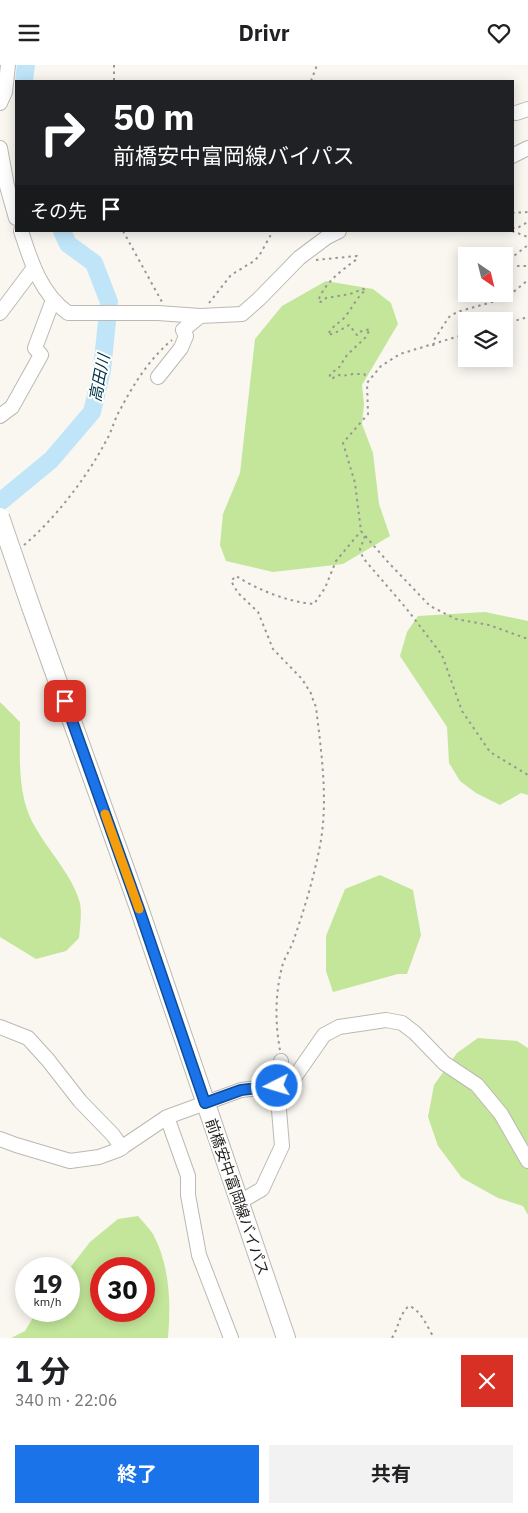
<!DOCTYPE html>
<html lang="ja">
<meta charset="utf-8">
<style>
body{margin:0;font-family:"IBM Plex Sans","Noto Sans JP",sans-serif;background:#f2f2f2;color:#202124;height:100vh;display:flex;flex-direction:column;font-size:19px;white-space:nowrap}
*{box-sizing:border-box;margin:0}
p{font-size:16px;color:#757577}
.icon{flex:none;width:28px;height:28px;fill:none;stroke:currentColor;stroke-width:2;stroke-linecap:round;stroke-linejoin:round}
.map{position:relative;height:1273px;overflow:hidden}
.drawer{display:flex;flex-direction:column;background:#fff;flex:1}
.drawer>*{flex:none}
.guide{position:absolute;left:15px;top:15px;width:499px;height:152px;border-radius:0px;box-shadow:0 2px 12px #0003;background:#202124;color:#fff;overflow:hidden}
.needle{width:32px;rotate:145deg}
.fabs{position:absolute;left:458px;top:182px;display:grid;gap:10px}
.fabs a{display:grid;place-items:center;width:55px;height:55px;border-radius:0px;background:#fff;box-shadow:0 2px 12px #0003;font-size:25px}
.speed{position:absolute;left:15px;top:1192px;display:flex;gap:10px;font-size:25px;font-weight:700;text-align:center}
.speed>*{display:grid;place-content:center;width:65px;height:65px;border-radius:50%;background:#fff;box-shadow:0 2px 12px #0003;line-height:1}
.speed small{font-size:12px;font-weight:400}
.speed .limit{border:8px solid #d22;background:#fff;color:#111}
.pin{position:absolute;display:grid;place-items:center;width:42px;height:42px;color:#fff;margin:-21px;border-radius:10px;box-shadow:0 2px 8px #0006}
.me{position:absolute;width:55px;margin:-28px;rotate:265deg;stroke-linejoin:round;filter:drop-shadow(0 0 4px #0008)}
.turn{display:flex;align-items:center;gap:18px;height:105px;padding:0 15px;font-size:22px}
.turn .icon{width:65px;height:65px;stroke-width:2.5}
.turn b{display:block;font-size:35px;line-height:42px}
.then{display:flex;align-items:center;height:48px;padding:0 15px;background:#0003;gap:10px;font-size:19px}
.round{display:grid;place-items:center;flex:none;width:52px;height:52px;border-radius:0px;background:#f2f2f2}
.head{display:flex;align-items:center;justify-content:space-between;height:85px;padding:0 15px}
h1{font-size:30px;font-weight:700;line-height:38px}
.button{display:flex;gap:10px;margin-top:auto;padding:10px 15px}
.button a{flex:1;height:58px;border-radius:0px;background:#1a73e8;color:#fff;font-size:20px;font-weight:700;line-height:58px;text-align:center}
.button a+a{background:#f2f2f2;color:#202124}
header{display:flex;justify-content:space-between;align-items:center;height:65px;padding:0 15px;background:#fff;font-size:22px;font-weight:700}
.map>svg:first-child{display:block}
.green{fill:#c3e69a;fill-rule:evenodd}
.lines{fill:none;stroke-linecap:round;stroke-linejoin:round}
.river{stroke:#c0e5f9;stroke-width:18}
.minor-casing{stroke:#bbb9b3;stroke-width:16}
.major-casing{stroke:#bbb9b3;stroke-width:20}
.path{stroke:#989792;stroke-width:2;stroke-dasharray:2.5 4;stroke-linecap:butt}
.minor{stroke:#fff;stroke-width:14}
.major{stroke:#fff;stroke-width:18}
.major-bridge-casing{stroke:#bbb9b3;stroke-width:20;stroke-linecap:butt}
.major-bridge{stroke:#fff;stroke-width:18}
.route-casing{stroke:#114b97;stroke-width:12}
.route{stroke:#1a73e8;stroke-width:9}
.slow{stroke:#f59e0b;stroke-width:9}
.labels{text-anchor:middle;stroke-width:4;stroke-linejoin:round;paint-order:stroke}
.street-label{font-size:15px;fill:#1e1d1b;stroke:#fff}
.water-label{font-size:16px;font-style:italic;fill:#003245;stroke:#fff}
</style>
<header><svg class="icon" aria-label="menu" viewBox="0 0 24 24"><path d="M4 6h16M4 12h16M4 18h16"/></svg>Drivr<svg class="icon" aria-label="heart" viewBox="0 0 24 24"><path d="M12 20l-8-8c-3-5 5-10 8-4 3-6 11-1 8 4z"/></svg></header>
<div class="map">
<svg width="528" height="1273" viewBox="0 0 528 1273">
<rect width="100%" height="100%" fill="#f9f7f0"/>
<path class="green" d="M326,216l47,8 18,14 7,21 -36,61 2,19 -2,20 11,29 6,51 11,32 -47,28 -70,8 -47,-11 -6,-16 3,-31 17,-41 15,-134 27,-33z
M485,547l43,9v174l-7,-2 -21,12 -24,-12 -16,-12 -11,-18 -2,-36 -47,-71 7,-24 11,-16z
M0,637l20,20c0,27 -2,57 6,84 9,33 44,61 54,97 2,10 0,24 -1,35l-13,13 -30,8 -36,-22z
M380,810l33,15 8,45 -14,39h-9l-65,18 -7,-21v-35l19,-47z
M478,973l39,3 11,7v167l-5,-9 -25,-8 -36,-20 -24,-32 -10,-29 6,-32 23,-32z
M138,1151c5,6 11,12 15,18 17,32 18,69 15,104h-157l14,-7 12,-20h32v-42l21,-27 28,-23zM101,1204h43v42h-43z"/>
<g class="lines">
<path class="river" d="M24,16l2,-16
M0,437l51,-42 41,-48 10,-42 7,-68 -15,-39 -26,-19 -6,-13"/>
<defs>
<path id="minor" d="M0,38l5,-11 3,-27
M516,48l12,-4
M0,83l7,38 9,32
M512,91l16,-8
M21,166c10,31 20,63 47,82h90l42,3 42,-2 17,-15 40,-41 28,-21 12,-6
M0,248l33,-44
M158,312l23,-29 5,-12 -3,-6 17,-14
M0,351l12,-9 29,-52 -6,-7 18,-48
M0,962l28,11 20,22 32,41 33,34 9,13
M167,1052l21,59v19l11,60 32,83
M0,1074l16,6 54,16 29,-4 19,-7 49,-33 74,-27 36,-4 17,-8 30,-43 15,-8 47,-7 16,3 13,10 29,30 33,22 24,29 27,47
M238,1138l24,-14 20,-43 -5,-60 4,-25"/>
<path id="major" d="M31,542l108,301 147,430"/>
</defs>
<use href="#minor" class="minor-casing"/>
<use href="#major" class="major-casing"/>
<path class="path" d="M114,0v16
M311,16l6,-16
M512,148l16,-1
M512,163h5l11,-6
M123,166l39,71
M512,166l16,6
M316,195l41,-4v3c-17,13 -31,22 -39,42l3,1 5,-4 24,-4 13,-5 3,1c-9,6 -14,19 -22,28 -6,6 -13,9 -16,17l7,-2 14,-8 8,10 2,-3 11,-3 -5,9 -18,17 -9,14 -6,3 -3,5 4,1 6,-3 3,1 11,-2h11l4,4
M504,195l1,-2 5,1 18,-14
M504,201h24
M209,238l22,-28 23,-14 5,-5 14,-25
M504,259l24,-7
M466,269l-66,20 -19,12 -14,17 1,31 -25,29 12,40 6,48 26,30 43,45 26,13 33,6 39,14
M433,281l1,-6 15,-23 8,-5 49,-14 22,-18
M365,471l-5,13 3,9 43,50 36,47 20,56 28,41 38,23
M24,480c31,-26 63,-68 82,-104 6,-10 8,-21 14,-31 13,-25 30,-52 52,-70
M280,985c-5,-27 -5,-56 2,-83 2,-9 9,-18 12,-28 11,-32 21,-65 27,-99 7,-44 0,-90 -5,-133l-3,-7 -1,-5 -10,-16 -29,-30 -15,-37 -20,-19 -7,-12 5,-5c22,14 52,26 78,28l11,-16 11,-27 25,-30
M392,1273c7,-11 7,-24 17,-32 12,4 19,22 25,32"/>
<use href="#minor" class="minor"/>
<use href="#major" class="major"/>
<defs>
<path id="major-bridge" d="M0,452l31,90"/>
</defs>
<use href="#major-bridge" class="major-bridge-casing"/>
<use href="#major-bridge" class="major-bridge"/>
</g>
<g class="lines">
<defs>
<path id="route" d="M65,636l74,208 66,194 36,-13 36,-4"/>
</defs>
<use href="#route" class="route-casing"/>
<use href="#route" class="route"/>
<path class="slow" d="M105,749l34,95"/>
</g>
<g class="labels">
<g class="street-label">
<text transform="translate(237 1132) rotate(71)" y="5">前橋安中富岡線バイパス</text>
</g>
<g class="water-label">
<text transform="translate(99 313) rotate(-79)" y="6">高田川</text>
</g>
</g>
</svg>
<div class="fabs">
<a><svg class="needle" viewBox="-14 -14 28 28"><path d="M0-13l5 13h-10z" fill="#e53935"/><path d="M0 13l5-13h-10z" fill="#757577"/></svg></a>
<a><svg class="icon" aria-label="layers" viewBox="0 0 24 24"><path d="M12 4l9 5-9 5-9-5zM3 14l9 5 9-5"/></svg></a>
</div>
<div class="speed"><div>19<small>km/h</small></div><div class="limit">30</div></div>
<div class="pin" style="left:65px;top:636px;background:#d93025"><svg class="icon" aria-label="arrive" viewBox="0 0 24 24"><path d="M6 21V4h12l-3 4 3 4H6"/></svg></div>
<svg class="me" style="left:277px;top:1021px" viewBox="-20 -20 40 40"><circle r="17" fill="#1a73e8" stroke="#fff" stroke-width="3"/><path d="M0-11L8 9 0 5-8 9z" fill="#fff"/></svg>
<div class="guide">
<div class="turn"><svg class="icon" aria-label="right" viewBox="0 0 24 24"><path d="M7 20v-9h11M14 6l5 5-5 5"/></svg><div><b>50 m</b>前橋安中富岡線バイパス</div></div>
<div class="then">その先<svg class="icon" aria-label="arrive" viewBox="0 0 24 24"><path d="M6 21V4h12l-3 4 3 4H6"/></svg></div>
</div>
</div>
<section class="drawer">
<div class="head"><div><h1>1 分</h1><p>340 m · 22:06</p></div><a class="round" style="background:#d93025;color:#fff"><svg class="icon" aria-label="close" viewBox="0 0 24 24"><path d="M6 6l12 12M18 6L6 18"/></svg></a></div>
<div class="button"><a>終了</a><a>共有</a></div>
</section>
